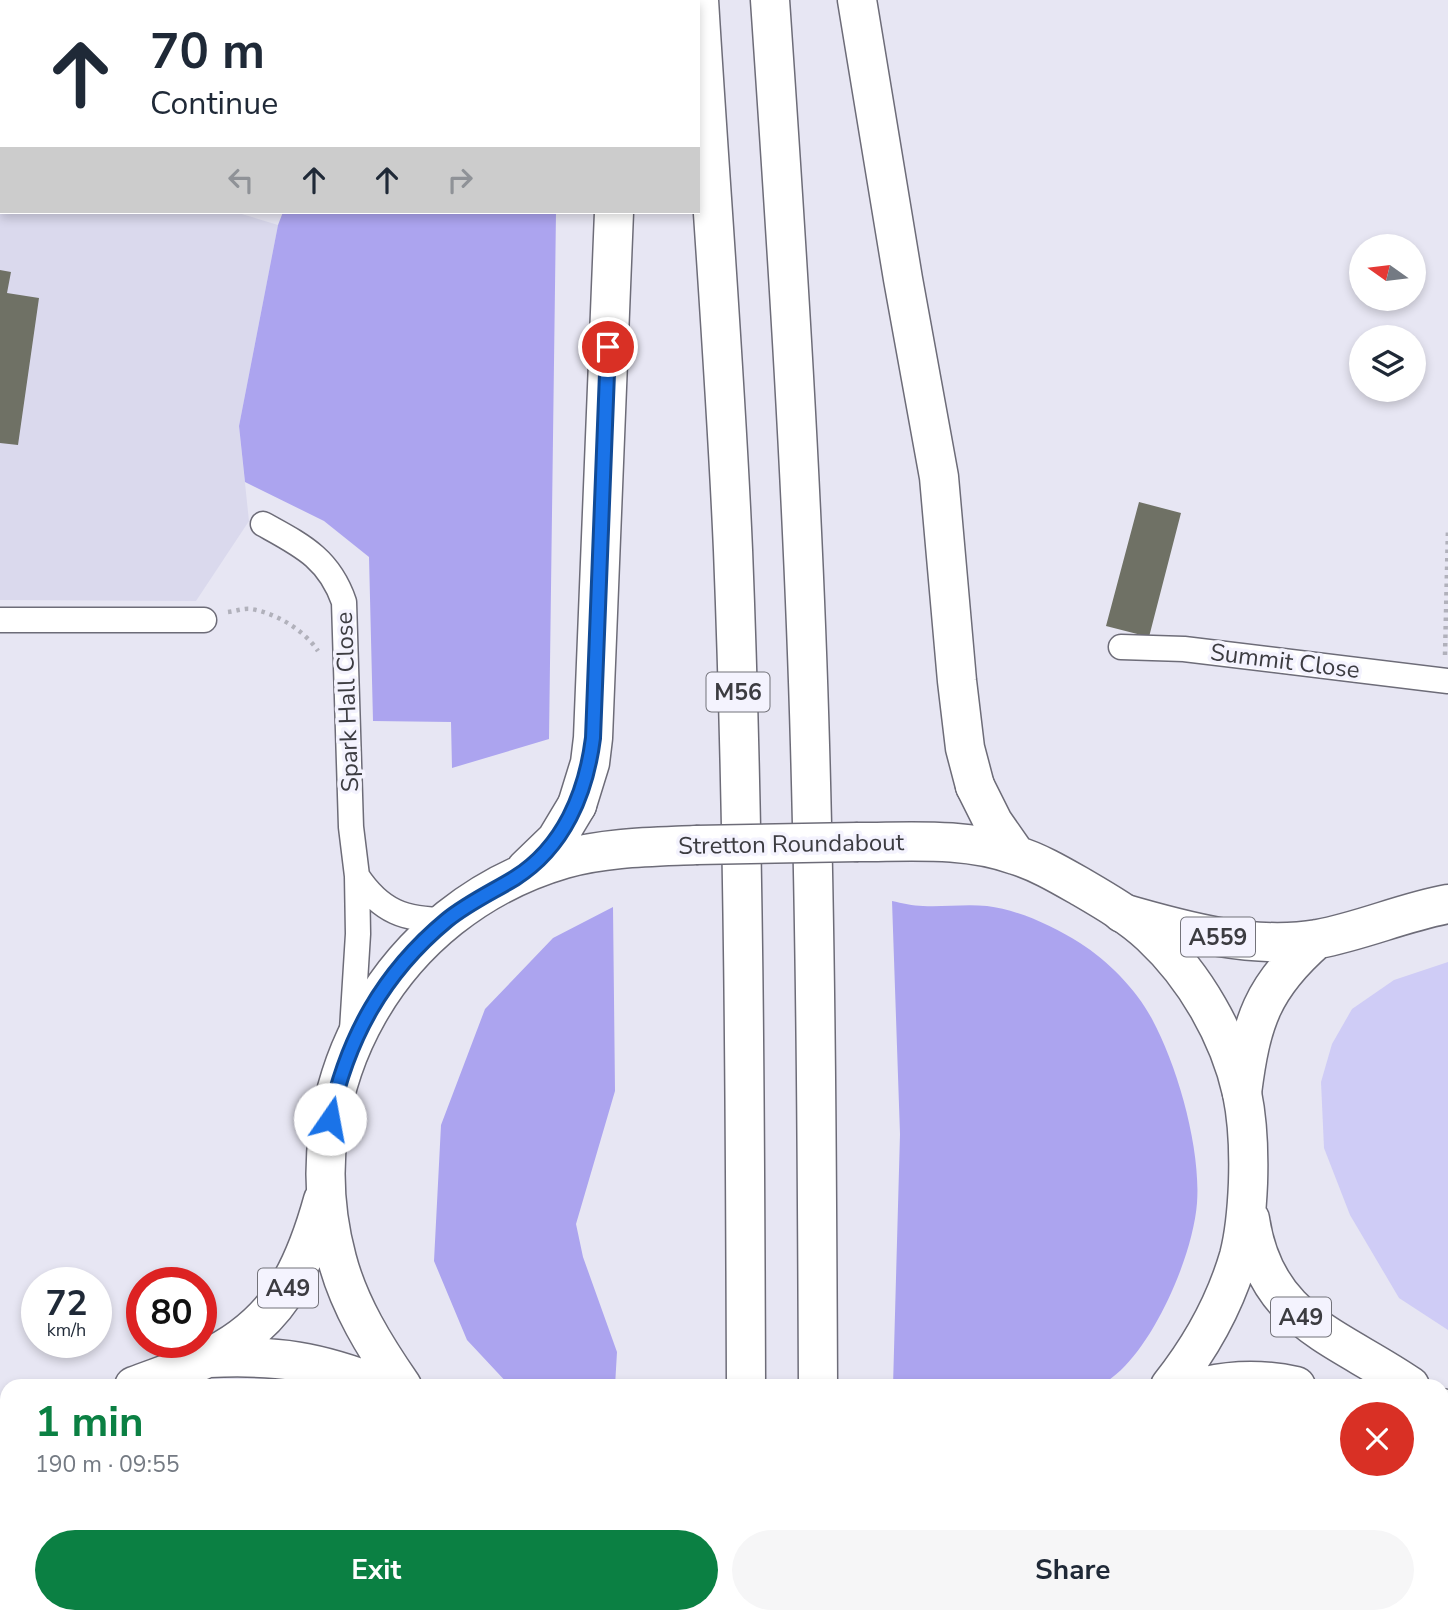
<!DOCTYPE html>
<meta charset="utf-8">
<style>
body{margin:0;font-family:"Nunito Sans",sans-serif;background:#f6f6f7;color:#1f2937;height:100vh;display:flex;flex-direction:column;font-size:26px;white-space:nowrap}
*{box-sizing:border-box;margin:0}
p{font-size:23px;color:#747a83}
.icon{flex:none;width:38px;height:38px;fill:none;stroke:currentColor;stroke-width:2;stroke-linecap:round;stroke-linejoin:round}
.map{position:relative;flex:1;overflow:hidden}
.sheet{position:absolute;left:0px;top:1379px;width:1449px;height:245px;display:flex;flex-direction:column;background:#fff;border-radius:21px 21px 0 0;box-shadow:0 4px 10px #0003}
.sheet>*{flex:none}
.hud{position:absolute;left:0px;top:0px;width:700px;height:214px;box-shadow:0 4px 10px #0003;background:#fff;color:#1f2937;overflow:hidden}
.needle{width:46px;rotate:284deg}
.tools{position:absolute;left:1349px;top:234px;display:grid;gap:14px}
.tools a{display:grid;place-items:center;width:77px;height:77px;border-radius:50%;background:#fff;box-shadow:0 4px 10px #0003;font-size:35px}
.speed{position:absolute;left:21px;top:1267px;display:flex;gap:14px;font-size:35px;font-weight:700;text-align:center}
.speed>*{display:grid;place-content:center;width:91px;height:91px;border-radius:50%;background:#fff;box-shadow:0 4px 10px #0003;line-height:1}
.speed small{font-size:18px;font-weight:400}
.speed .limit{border:10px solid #d22;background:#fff;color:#111}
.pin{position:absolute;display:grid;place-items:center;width:60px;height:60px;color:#fff;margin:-30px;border:4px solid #fff;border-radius:50%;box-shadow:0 2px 7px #0007}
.me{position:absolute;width:77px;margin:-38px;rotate:12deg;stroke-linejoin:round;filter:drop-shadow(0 0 5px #0008)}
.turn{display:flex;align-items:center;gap:24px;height:147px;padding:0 35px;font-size:32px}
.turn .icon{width:91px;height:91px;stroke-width:2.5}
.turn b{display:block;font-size:49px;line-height:60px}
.lanes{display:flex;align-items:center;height:66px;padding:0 35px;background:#0003;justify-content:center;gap:35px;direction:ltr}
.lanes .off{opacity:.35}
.round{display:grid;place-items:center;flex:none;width:74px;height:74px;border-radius:37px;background:#f6f6f7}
.summary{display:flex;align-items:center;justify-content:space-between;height:119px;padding:0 35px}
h1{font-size:42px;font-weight:700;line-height:52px;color:#0b8043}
.button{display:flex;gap:14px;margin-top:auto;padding:14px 35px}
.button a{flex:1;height:80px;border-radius:42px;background:#0b8043;color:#fff;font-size:28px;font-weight:700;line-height:80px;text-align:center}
.button a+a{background:#f6f6f7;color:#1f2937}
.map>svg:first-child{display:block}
.built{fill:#dad9ed}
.green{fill:#cfccf6}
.forest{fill:#aca4ef}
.building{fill:#6f7165}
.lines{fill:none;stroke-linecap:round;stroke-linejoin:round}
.minor-casing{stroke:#6d6c78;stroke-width:27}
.primary-casing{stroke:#6d6c78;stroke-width:41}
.trunk-casing{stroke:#6d6c78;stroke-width:41}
.motorway-casing{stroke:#6d6c78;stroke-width:41}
.path{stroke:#b1b1bb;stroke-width:4.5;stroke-dasharray:3.5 5;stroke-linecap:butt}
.minor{stroke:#fff;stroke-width:24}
.primary{stroke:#fff;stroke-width:38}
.trunk{stroke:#fff;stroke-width:38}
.motorway{stroke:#fff;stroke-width:38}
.trunk-bridge-casing{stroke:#6d6c78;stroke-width:41;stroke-linecap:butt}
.trunk-bridge{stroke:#fff;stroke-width:38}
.route-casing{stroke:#114b97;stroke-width:18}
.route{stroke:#1a73e8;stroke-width:12}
.labels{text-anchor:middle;stroke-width:7;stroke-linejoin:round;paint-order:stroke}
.shield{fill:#f4f3fe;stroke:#73737a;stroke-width:2}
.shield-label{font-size:23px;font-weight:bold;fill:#3c3c41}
.street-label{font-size:24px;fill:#3c3c41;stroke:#f4f3fe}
</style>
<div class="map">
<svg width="1448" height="1624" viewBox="0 0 1448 1624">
<rect width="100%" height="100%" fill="#e7e6f3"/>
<path class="built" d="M0,141l2,71h233l43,13 -39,201 10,95 -53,80 -196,-1z"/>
<path class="green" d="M1448,962v368l-49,-32 -49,-83 -26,-67 -3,-66 11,-38 20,-35 42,-29z"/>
<path class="forest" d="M365,0h194l-195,2z
M283,212h273l-7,527 -97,29 -1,-46 -78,-1 -4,-164 -45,-36 -79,-39 -6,-56 39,-201z
M892,901c10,2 21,5 31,5 21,1 42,-2 64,0 32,4 66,20 93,37 28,18 56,46 72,76 26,48 49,130 45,184 -4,51 -39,132 -76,167 -6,6 -14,11 -21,16h-207l7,-252z
M613,907l2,184 -39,133 7,33 34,95 -2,34h-105l-43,-46 -33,-79 7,-136 44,-116 68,-71z"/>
<path class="building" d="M0,270l11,2 -4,21 32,5 -21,147 -18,-2z
M1139,502l42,11 -32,124 -43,-11z"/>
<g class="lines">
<defs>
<path id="minor" d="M263,524c38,21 66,34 81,78l7,225 6,49 1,58 -6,96
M0,620h204
M1121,647l63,2 264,32
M357,876c24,36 48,44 89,44"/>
<path id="primary" d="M1122,913c62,18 130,37 196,26 44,-8 86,-27 130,-35
M1242,1093c9,-71 20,-106 75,-154"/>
<path id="trunk" d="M975,786l18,36 23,33
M858,842c52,0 107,-5 157,13 23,7 45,20 66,32 24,14 50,29 70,48 44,41 78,100 91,158 6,29 7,60 6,90 -1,24 -3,50 -9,73 -14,48 -38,91 -69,130
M526,869l30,-29 21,-35
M1250,1219c15,102 87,117 160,167
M209,1358c69,-3 109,3 172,28
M134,1386c24,-9 48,-17 71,-27 72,-33 98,-87 118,-159
M402,1386c-27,-39 -53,-81 -65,-127 -47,-173 55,-350 227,-400 43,-12 88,-12 132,-14
M1206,1386c31,-7 58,-7 90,0
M1442,1408l6,4
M0,1437l7,-3
M1442,1474l6,5"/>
<path id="motorway" d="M699,0c11,183 26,366 34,550 11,278 12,557 13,836
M770,0c17,248 33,496 40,745 6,214 7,427 8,641
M857,0l46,279 36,198 18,204 8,67 10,38
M621,2v-2
M577,805l13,-42 3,-25 21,-526
M604,1617v7
M740,1624l1,-7
M813,1624v-7
M958,1624l2,-7"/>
</defs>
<use href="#minor" class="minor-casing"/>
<use href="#primary" class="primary-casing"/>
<use href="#trunk" class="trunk-casing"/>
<use href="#motorway" class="motorway-casing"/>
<path class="path" d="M228,612c8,-1 16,-4 23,-3 25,4 53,21 67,42
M1445,655l3,-127"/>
<use href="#minor" class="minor"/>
<use href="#primary" class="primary"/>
<use href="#trunk" class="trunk"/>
<use href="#motorway" class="motorway"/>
<defs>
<path id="trunk-bridge" d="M696,845l162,-3"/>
</defs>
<use href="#trunk-bridge" class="trunk-bridge-casing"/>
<use href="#trunk-bridge" class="trunk-bridge"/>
</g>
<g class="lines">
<defs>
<path id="route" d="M330,1119c17,-81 53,-146 117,-199 21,-17 45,-28 68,-42 49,-31 71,-85 78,-140l15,-391"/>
</defs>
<use href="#route" class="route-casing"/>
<use href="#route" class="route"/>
</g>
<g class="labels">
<g class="shield">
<rect x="706.5" y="672.5" width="63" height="39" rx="5"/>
<rect x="1181" y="917.5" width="74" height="39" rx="5"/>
<rect x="258" y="1268.5" width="60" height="39" rx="5"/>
<rect x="1271" y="1297.5" width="60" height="39" rx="5"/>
</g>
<g class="shield-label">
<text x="738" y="700">M56</text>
<text x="1218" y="945">A559</text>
<text x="288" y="1296">A49</text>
<text x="1301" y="1325">A49</text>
</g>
<g class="street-label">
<text transform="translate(1285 661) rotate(7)" y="8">Summit Close</text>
<text transform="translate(347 702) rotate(-92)" y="8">Spark Hall Close</text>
<text transform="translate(791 844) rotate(-1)" y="8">Stretton Roundabout</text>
</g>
</g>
</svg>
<div class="tools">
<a><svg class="needle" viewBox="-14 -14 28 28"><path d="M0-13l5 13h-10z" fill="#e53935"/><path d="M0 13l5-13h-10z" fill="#747a83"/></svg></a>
<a><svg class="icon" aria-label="layers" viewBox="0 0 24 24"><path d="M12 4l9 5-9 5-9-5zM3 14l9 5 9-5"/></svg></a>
</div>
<div class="speed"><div>72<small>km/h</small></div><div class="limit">80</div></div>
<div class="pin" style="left:608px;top:347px;background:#d93025"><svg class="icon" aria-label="arrive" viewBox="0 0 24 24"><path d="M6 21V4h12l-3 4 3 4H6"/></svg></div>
<svg class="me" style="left:330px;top:1119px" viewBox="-20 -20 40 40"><circle r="19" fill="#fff"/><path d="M0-13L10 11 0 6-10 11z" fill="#1a73e8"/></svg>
<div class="hud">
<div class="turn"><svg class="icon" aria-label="ahead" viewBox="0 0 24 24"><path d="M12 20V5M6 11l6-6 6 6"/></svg><div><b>70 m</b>Continue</div></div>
<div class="lanes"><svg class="icon off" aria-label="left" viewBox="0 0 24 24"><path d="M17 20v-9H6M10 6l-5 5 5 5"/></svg><svg class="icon" aria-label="ahead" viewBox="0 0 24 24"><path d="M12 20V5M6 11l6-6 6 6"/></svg><svg class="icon" aria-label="ahead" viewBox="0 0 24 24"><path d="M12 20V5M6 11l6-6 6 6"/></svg><svg class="icon off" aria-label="right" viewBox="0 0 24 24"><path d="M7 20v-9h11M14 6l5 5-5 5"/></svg></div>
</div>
<section class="sheet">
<div class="summary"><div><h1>1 min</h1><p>190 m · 09:55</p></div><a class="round" style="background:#d93025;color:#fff"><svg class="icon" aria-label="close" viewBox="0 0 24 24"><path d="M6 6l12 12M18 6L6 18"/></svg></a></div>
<div class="button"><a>Exit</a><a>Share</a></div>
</section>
</div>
